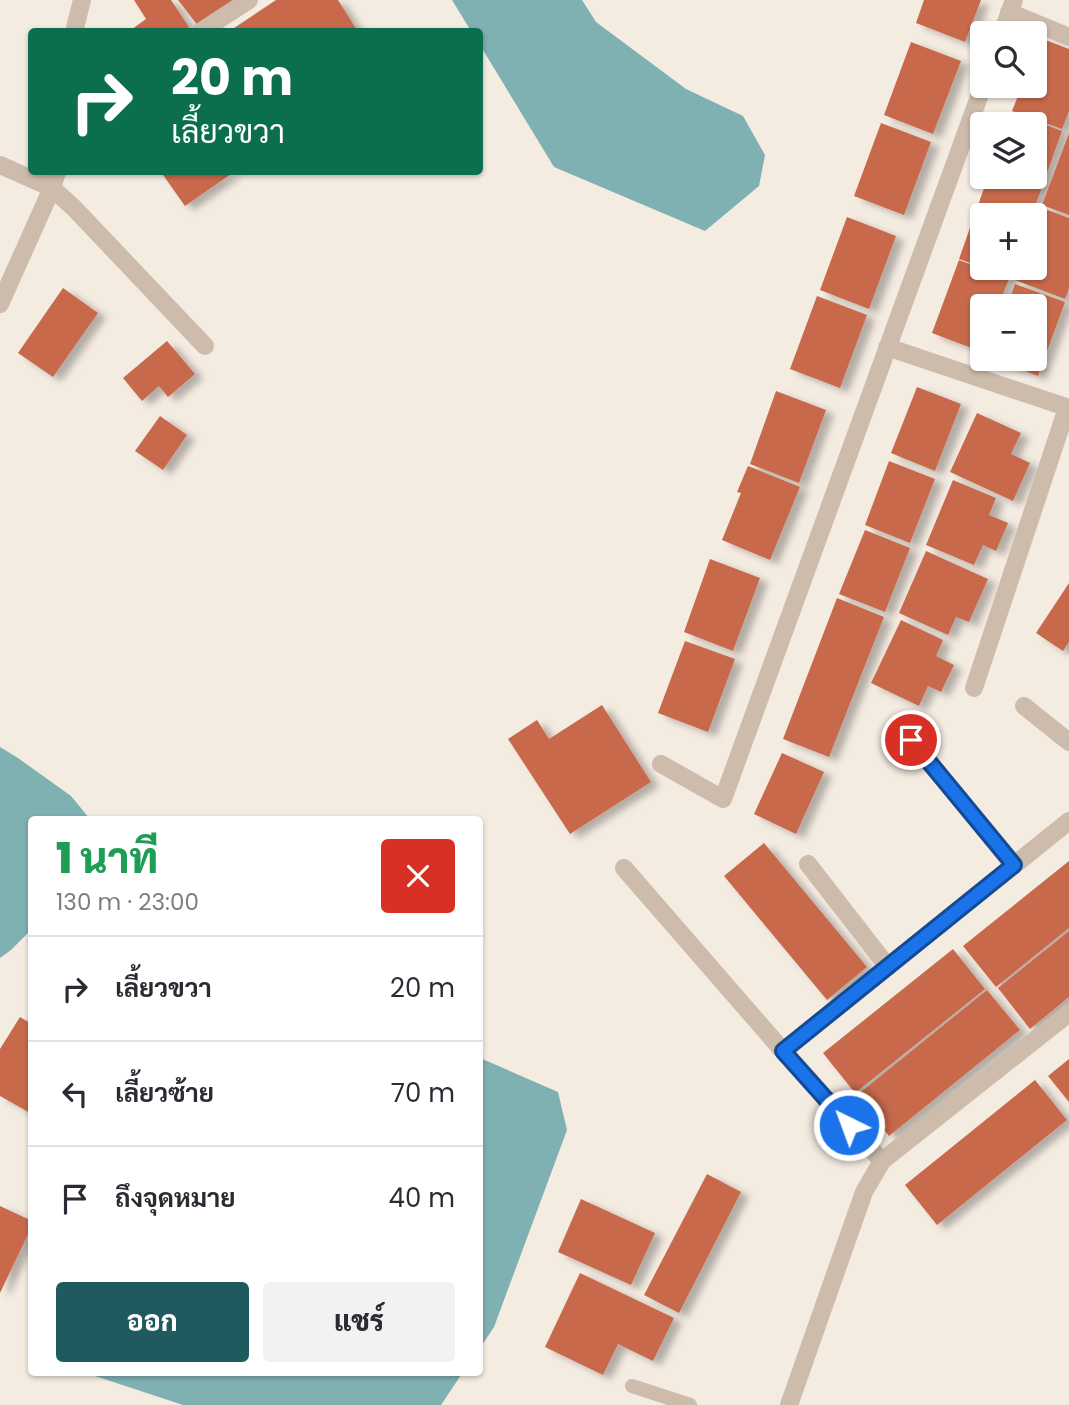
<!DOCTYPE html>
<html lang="th">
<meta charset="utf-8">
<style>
body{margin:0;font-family:Poppins,Sarabun,sans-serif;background:#f2f2f3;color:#2b2b33;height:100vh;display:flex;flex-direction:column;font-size:26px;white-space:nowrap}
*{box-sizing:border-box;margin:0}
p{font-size:23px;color:#7c7c81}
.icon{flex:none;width:38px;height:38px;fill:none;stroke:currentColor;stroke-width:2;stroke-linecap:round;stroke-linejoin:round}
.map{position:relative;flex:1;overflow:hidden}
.sheet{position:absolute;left:28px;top:816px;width:455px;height:560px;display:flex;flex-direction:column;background:#fff;border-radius:7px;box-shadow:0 2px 5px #0004}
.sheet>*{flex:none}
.hud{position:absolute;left:28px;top:28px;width:455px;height:147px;border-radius:7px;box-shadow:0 2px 5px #0004;background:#0b6e4f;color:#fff;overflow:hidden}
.tools{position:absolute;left:970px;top:21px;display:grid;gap:14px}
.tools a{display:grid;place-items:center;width:77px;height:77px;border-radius:7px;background:#fff;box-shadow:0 2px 5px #0004;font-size:35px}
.pin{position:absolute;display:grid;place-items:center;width:60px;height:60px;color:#fff;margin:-30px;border:4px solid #fff;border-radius:50%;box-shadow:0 2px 7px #0007}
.me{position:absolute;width:77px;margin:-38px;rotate:318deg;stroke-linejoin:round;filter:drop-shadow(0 0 5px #0008)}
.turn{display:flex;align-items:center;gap:24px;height:147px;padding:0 28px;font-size:32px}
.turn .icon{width:91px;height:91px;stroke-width:2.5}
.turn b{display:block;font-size:49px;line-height:60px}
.round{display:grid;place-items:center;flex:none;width:74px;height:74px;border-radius:7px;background:#f2f2f3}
.head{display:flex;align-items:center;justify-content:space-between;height:119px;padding:0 28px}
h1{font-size:42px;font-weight:800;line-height:52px;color:#1e9e55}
.action{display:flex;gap:14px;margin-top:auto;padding:14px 28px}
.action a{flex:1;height:80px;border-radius:7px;background:#1f5a5e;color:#fff;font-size:28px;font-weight:800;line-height:80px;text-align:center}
.action a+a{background:#f2f2f3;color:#2b2b33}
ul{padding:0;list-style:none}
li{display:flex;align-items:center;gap:21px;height:105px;padding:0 28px;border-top:2px solid #e1e1e2}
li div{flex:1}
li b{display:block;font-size:26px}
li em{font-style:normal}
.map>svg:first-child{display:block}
.water{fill:#7fb0b2}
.building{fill:#c8694b;filter:url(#shadow)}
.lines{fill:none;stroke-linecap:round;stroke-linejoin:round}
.lane{stroke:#cdbbac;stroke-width:14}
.street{stroke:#cdbbac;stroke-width:18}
.route-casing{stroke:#114b97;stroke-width:18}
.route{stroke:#1a73e8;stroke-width:12}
</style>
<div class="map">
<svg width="1069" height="1405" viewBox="0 0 1069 1405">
<defs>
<filter id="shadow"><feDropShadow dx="8" dy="4.5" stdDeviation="3.5" flood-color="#0004"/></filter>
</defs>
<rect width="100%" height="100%" fill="#f4ebe1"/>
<path class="water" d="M452,0h130l14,22 90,67 57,27 22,39 -6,31 -54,45 -151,-64 -74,-122v-13l-9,-1z
M0,747l18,11 53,38 19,23h-58l-1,111 -20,20 -11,8z
M480,1058l78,34 9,38 -73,197 -14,21z
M83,1372h380l-22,33h-258z"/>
<path class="building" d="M134,0h37l18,27 -8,5h-53l18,-13z
M178,0h56l-35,27z
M276,0h62l19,30 -3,2h-126z
M924,0h57l-16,42 -49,-19z
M1040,38l29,11v62l-7,18 -50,-18 10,-25h12v-34z
M911,42l50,19 -28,73 -49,-19z
M1012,112l50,19 -30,84h-50v52l-23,-8 29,-82h46v-53h-26z
M881,123l50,19 -27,73 -50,-19z
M1069,133v82l-27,-10z
M161,172h73l-49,34z
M1042,208l27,10v70l-4,11 -50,-19 5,-12h14v-39z
M847,217l49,19 -27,73 -49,-19z
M959,260l50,19 -11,27h-16v46l-50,-19z
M984,268h28l-3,9z
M1015,284l50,18 -27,74 -44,-17h40v-53h-27z
M63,288l35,25 -45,64 -35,-24z
M817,296l50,19 -27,73 -50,-19z
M167,341l28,33 -27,23 -9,-11 -17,15 -19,-23z
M917,387l44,17 -26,67 -44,-18z
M776,391l50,19 -27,73 -49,-19z
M977,413l44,20 -10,21 19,9 -17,38 -63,-29z
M160,416l27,19 -24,35 -28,-19z
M889,461l46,18 -25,64 -45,-18z
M748,466l52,21 -30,73 -48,-20 19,-47 -4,-1z
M953,480l43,18 -7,17 19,8 -12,28 -13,-6 -9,20 -48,-20z
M865,530l45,18 -25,64 -46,-18z
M926,551l62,28 -19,43 -13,-5 -8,18 -49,-22z
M710,559l50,19 -27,73 -49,-19z
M1069,583v59l-6,9 -27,-18z
M837,598l47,19 -55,140 -46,-18z
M901,620l42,20 -7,16 18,9 -13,27 -13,-6 -9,20 -48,-23z
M685,641l50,18 -27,73 -50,-19z
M602,705l49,77 -81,52 -62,-95 29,-19 12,19z
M782,753l42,19 -28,62 -42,-20z
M764,843l103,124 -40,33 -103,-124z
M1069,861v67l-73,59 -33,-41z
M1069,931v66l-39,32 -32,-41z
M953,949l32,40 -130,104 -32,-40z
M987,990l33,40 -131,106 -32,-41z
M20,1017l12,7v90l-32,-18v-47z
M1069,1059v43l-21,-26z
M1035,1080l32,40 -130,105 -32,-40z
M707,1174l34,18 -62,121 -35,-18z
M581,1199l74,34 -24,52 -73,-33z
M0,1206l32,15v5l-32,67z
M580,1273l94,45 -21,43 -35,-17 -15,31 -58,-28z"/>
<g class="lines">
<path class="lane" d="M632,1386l58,19"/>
<path class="street" d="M1009,12l60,25
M74,32l8,-32
M200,32l49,-32
M1002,33l12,-33
M0,165l52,23 22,20 131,138
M0,304l52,-116 5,-16
M887,347l182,61
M974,688l93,-280
M1024,706l45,36
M911,740l103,125
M661,764l62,35 260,-713
M808,864l80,103
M624,868l159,183 99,110 -18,31 -75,213
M783,1051l286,-230
M882,1161l187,-148"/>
</g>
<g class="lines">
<defs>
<path id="route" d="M849,1125l-66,-74 231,-186 -103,-125"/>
</defs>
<use href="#route" class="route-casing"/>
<use href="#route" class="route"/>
</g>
</svg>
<div class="tools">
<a><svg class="icon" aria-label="search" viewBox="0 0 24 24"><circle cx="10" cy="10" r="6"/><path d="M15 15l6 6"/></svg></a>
<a><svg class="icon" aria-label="layers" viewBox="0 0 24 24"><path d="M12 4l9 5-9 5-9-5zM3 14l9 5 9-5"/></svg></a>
<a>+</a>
<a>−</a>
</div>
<div class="pin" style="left:911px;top:740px;background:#d93025"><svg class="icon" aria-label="arrive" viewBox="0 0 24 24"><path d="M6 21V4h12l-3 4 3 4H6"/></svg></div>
<svg class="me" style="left:849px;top:1125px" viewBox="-20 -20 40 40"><circle r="17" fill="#1a73e8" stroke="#fff" stroke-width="3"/><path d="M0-11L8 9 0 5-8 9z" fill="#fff"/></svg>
<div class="hud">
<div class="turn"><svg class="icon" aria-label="right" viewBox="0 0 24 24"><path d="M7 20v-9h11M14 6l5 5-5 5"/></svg><div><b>20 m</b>เลี้ยวขวา</div></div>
</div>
<section class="sheet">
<div class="head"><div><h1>1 นาที</h1><p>130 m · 23:00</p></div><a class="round" style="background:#d93025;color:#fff"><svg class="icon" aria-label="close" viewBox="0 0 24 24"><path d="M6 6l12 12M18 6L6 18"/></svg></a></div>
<ul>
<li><svg class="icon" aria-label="right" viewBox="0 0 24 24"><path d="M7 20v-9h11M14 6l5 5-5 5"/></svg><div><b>เลี้ยวขวา</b></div><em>20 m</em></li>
<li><svg class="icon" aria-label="left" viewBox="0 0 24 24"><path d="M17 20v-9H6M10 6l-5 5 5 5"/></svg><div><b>เลี้ยวซ้าย</b></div><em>70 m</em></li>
<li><svg class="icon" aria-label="arrive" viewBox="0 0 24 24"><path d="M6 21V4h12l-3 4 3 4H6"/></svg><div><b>ถึงจุดหมาย</b></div><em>40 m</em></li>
</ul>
<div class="action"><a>ออก</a><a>แชร์</a></div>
</section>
</div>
